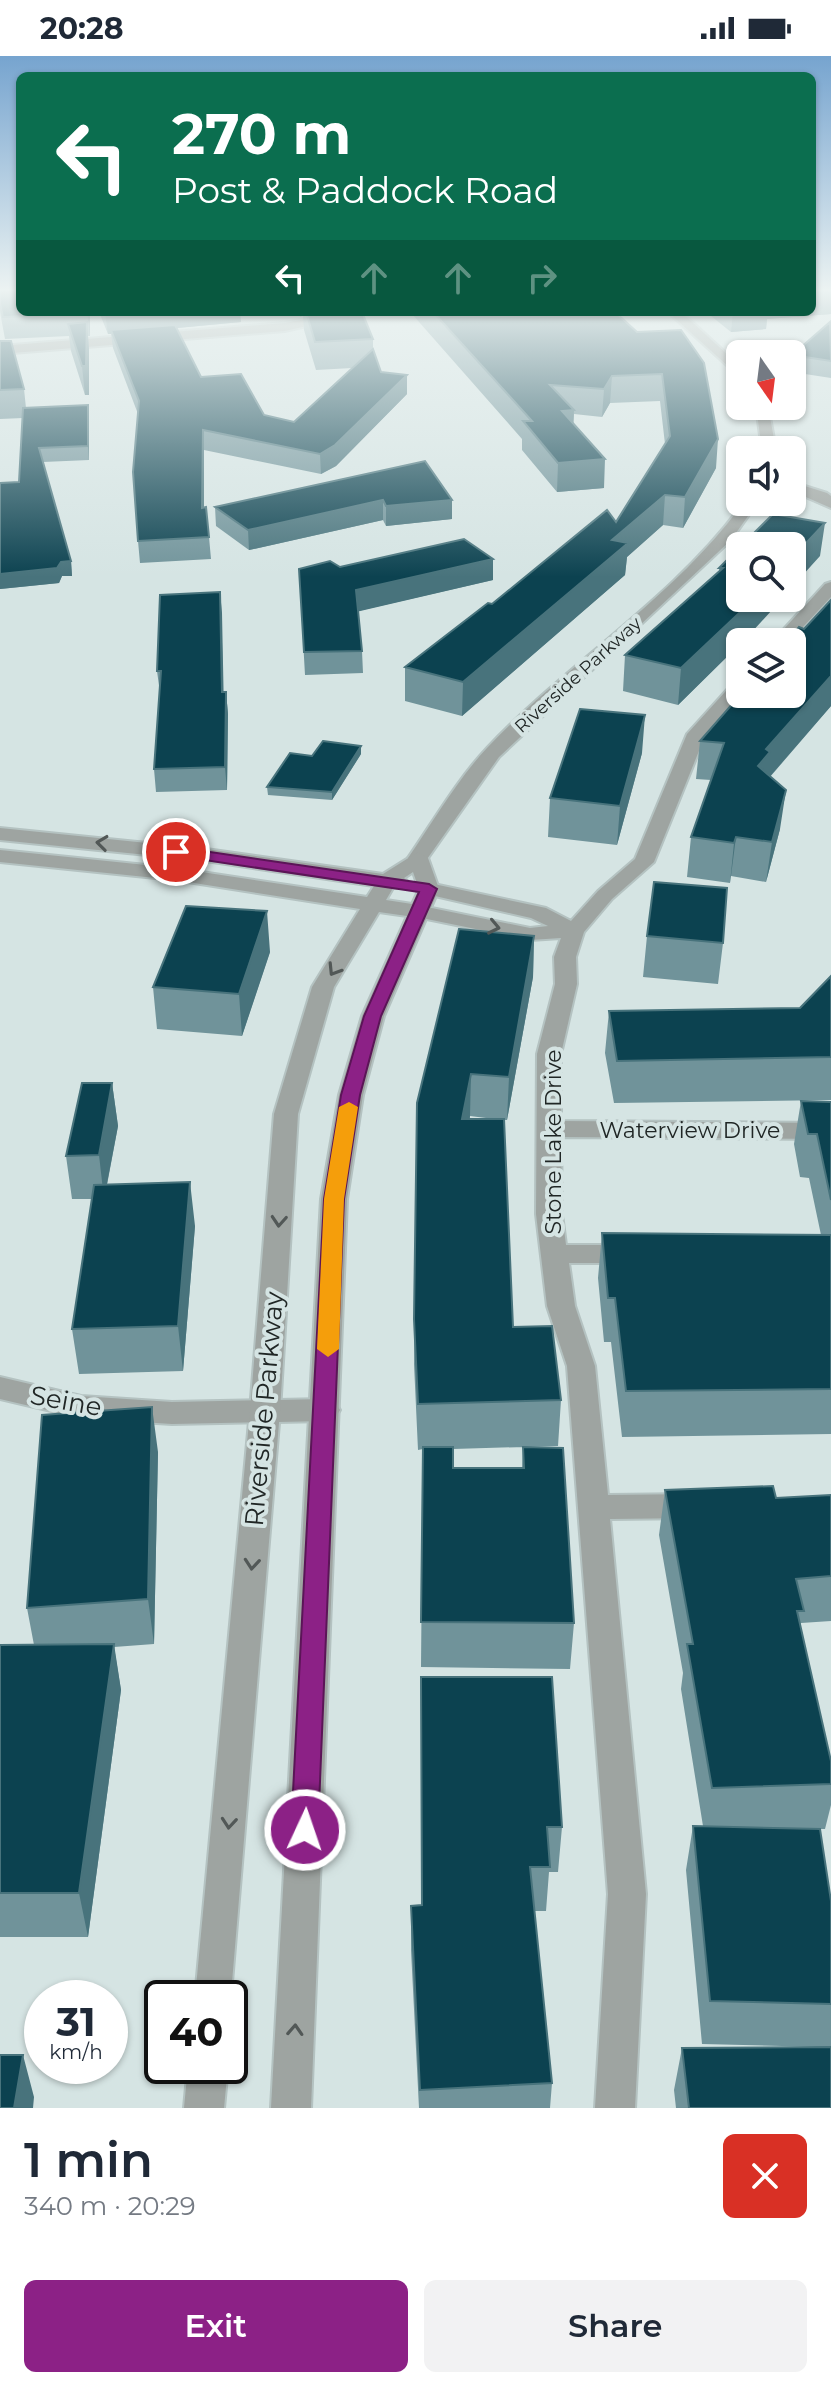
<!DOCTYPE html>
<meta charset="utf-8">
<style>
body{margin:0;font-family:Montserrat,sans-serif;background:#f2f2f3;color:#1f2937;height:100vh;display:flex;flex-direction:column;font-size:30px;white-space:nowrap}
*{box-sizing:border-box;margin:0}
p{font-size:26px;color:#747a83}
.icon{flex:none;width:44px;height:44px;fill:none;stroke:currentColor;stroke-width:2;stroke-linecap:round;stroke-linejoin:round}
.map{position:relative;height:2052px;overflow:hidden}
.details{display:flex;flex-direction:column;background:#fff;flex:1}
.details>*{flex:none}
.hud{position:absolute;left:16px;top:16px;width:800px;height:244px;border-radius:12px;box-shadow:0 2px 6px #0004;background:#0b6e4f;color:#fff;overflow:hidden}
.needle{width:52px;rotate:166deg}
.fabs{position:absolute;left:726px;top:284px;display:grid;gap:16px}
.fabs a{display:grid;place-items:center;width:80px;height:80px;border-radius:12px;background:#fff;box-shadow:0 2px 6px #0004;font-size:40px}
.speed{position:absolute;left:24px;top:1924px;display:flex;gap:16px;font-size:40px;font-weight:700;text-align:center}
.speed>*{display:grid;place-content:center;width:104px;height:104px;border-radius:50%;background:#fff;box-shadow:0 2px 6px #0004;line-height:1}
.speed small{font-size:20px;font-weight:400}
.speed .limit{border:4px solid #111;border-radius:12px;background:#fff;color:#111}
.pin{position:absolute;display:grid;place-items:center;width:68px;height:68px;color:#fff;margin:-34px;border:4px solid #fff;border-radius:50%;box-shadow:0 2px 8px #0007}
.me{position:absolute;width:88px;margin:-44px;rotate:3deg;stroke-linejoin:round;filter:drop-shadow(0 0 6px #0008)}
.turn{display:flex;align-items:center;gap:28px;height:168px;padding:0 24px;font-size:36px}
.turn .icon{width:104px;height:104px;stroke-width:2.5}
.turn b{display:block;font-size:56px;line-height:68px}
.lanes{display:flex;align-items:center;height:76px;padding:0 24px;background:#0003;justify-content:center;gap:40px;direction:ltr}
.lanes .off{opacity:.35}
.round{display:grid;place-items:center;flex:none;width:84px;height:84px;border-radius:12px;background:#f2f2f3}
.headline{display:flex;align-items:center;justify-content:space-between;height:136px;padding:0 24px}
h1{font-size:48px;font-weight:600;line-height:60px}
.button{display:flex;gap:16px;margin-top:auto;padding:16px 24px}
.button a{flex:1;height:92px;border-radius:12px;background:#8c2186;color:#fff;font-size:32px;font-weight:600;line-height:92px;text-align:center}
.button a+a{background:#f2f2f3;color:#1f2937}
.status{display:flex;justify-content:space-between;align-items:center;height:56px;padding:0 40px;background:#fff;direction:ltr}
.status svg{height:22px;fill:currentColor}
.map>svg:first-child{display:block}
.lines{fill:none;stroke-linecap:round;stroke-linejoin:round}
.minor-casing{stroke:#b4c2c1;stroke-width:4}
.tertiary-casing{stroke:#b4c2c1;stroke-width:4}
.minor{fill:#9ea4a1;fill-rule:evenodd}
.tertiary{fill:#9ea4a1;fill-rule:evenodd}
.wall{fill:#70939a;fill-rule:evenodd}
.shaded-wall{fill:#48737c}
.building{fill:#0c4250;stroke:#48737c;stroke-width:2}
.oneway{stroke:#525857}
.route{fill:#8c2186;stroke:#5b1557;stroke-width:2}
.slow{fill:#f59e0b}
.labels{text-anchor:middle;stroke-width:8;stroke-linejoin:round;paint-order:stroke}
.far-street-label{font-size:18px;fill:#202625;stroke:#d5e4e3}
.street-label{font-size:22px;fill:#202625;stroke:#d5e4e3}
.near-street-label{font-size:26px;fill:#202625;stroke:#d5e4e3}
</style>
<div class="status"><b>20:28</b><svg viewBox="0 0 49 12"><path d="M0 12V9h3v3zM5 12V6h3v6zM10 12V3h3v9zM15 12V0h3v12zM26 1h20v11H26zM47 4h2v5h-2z"/></svg></div>
<div class="map">
<svg width="831" height="2052" viewBox="0 0 831 2052">
<rect width="100%" height="100%" fill="#d5e4e3"/>
<g class="lines">
<defs>
<path id="minor" d="M343,256h24l-82,19 -285,23v-8l285,-23z
M668,256h13l59,54v11z
M756,350h12l8,44h-14z
M792,426l35,11 4,3v12l-39,-17z
M744,446h14l-27,38 -232,217 -74,105h-14l-3,-4c25,-36 49,-78 79,-110 81,-86 187,-149 257,-246z
M831,526v15l-42,45h-17l53,-58z
M740,625l2,13 -37,42 -51,126 -42,37 -28,33 -8,25 1,27 -16,70v67l270,2v16l-270,-2 1,77 4,31h65l9,2 4,7 -4,7 -9,2h-62l6,43 20,60 13,129 87,-1 11,3 4,9 -4,9 -11,3 -85,1 36,375 -11,214h-40l13,-214 -41,-528 -20,-60 -11,-92 1,-160 18,-70 -1,-27 7,-19 -31,2 -113,-23 -11,-6 11,-6 113,23 18,-2 -17,-8 -109,-25 -3,-4 3,-4 7,-2 117,25 25,13 27,-30 37,-32 52,-125 47,-52z
M0,1321l81,19 91,6 153,-3 10,3 5,8 -5,8 -10,3 -153,3 -91,-6 -81,-19z"/>
<path id="tertiary" d="M0,772l206,21 177,25 35,-22 10,6 11,31 -55,127 -21,79 -16,104 -36,909h-40l50,-909 18,-104 23,-79 45,-100 -28,-4 -45,75 -36,127 -18,297 -50,595v-8h-35l55,-587 24,-297 38,-127 48,-78 -185,-29 -175,-18v-12l175,18 192,29 7,-11 -168,-25 -206,-21zM413,816l6,17 -7,15 -26,-4 7,-12 13,-1 3,-4 -5,-5z
M188,2010h40l-4,42h-40z"/>
</defs>
<use href="#minor" class="minor-casing"/>
<use href="#tertiary" class="tertiary-casing"/>
<use href="#minor" class="minor"/>
<use href="#tertiary" class="tertiary"/>
</g>
<path class="wall" d="M0,234l20,22h70v24h-2l1,14v45h-4l-14,-44 -2,-15 -64,3 -5,-27z
M831,234v24l-64,5 -1,10 -35,3 -25,-20h106z
M99,256h165l-24,2 1,8 -64,6 24,49 63,38 30,7 58,-54 -36,2 -12,-40 -1,-14 -3,1 -1,-5h63l11,27v10l8,23 26,3v19l-71,72 -15,8 -117,-24v57l5,30 2,22 -71,4 -2,-22v-127l-25,-66 -2,-14h-3z
M412,256h203l22,20 44,-2 35,138 -33,60 -20,-3 -36,32 -2,18 -163,141 -57,-15v-34l87,-63 124,-82 49,-78 -5,-43 -50,2 -8,14 -28,-3 -1,9 31,65 -47,4 -35,-42v-11l-110,-125z
M831,266v56l-39,-6v-17z
M0,285l24,48 2,19 63,11v41l-46,2 28,99 1,15h-10l-3,7 -59,6v-106l19,-1 4,-64 -23,1z
M425,405l27,39v19l-66,7 -3,-6 -134,30 -33,-24 -1,-19z
M740,491l10,87 -72,71 -55,-14 2,-36 94,-83v-4z
M493,503v21l-135,31 4,40 1,22 -58,2 -6,-106z
M220,536l3,100h3l2,22 -1,76 -71,2 -2,-23 6,-76 -3,-22z
M831,650l-61,71 10,52 -14,53 -35,-6 -1,7 -43,-6 4,-40 20,-57 -15,-1 4,-38z
M642,697l-25,92 -69,-8 2,-39z
M361,698l-29,46 -64,-5 -1,-8z
M534,880l-1,41 -26,143h-3l9,207 48,73 -3,46 -105,3v19h69l1,-21 51,176 -4,46 -149,-2 2,-218 -5,1 -4,-86 3,-261zM470,1060l24,3h-24z
M647,880l76,7 -5,41 -75,-7z
M270,896l-28,84 -85,-7 -4,-42z
M831,920v124l-217,3 -9,-50 4,-42 191,-3z
M112,1027l6,43 -11,59 88,41 -12,145 -104,3 -7,-45 20,-130h-20l-6,-43z
M801,1045l30,1v332l-209,3 -11,-95h-7l-6,-64 4,-45 219,2 -12,-57 -9,-1 -6,-33z
M158,1396l-4,192 -40,3 7,43 -33,247h-88v-292h34l-7,-37z
M665,1434l111,8 55,-3v126l-30,2 -1,3 31,135v44l-6,24h-6l12,72v207h-155l-2,-18 8,-42 140,-1 -120,-3 -16,-174 7,-44h10l-22,-137 2,-16 -24,-138z
M421,1621l141,150 -4,45h-9l-3,39h-12l18,172 -2,25h-131l-8,-158v-44l10,-1z"/>
<path class="shaded-wall" d="M812,234h19v24l-64,5 -1,10 -35,3 2,-20h79z
M87,256h3v24z
M113,256h151l-24,2 1,8 -128,12 -2,-4v4h-3l-3,-21z
M87,266l2,28v45h-4l-3,-29z
M407,319v19l-71,72 -15,8 -1,-20z
M612,320l-2,27 -8,14 2,-28z
M88,349l1,14v41l-1,-14z
M574,354l-1,28 -11,-27z
M203,374l1,20v79l-2,-21z
M718,383l-2,29 -33,60 2,-31z
M605,403l-1,29 -47,4 1,-29z
M665,439l-2,30 -36,32 -2,18 -163,141 1,-34 149,-142z
M383,444v20l-134,30 -1,-20z
M452,444v19l-66,7v-20z
M825,467l-5,33 -28,31v-29z
M493,503v21l-137,32v-22z
M71,505l1,15h-10l-3,7 -59,6v-15z
M220,536l2,21 2,101 -2,-22z
M755,542h28l-33,36 -8,8h-2v2l-62,61 3,-37z
M831,620v30l-65,75 -8,-15 8,-17z
M226,636l2,22 -1,76 -2,-23z
M645,659l-3,38 -25,92 3,-39z
M361,690v8l-29,46v-8z
M786,734l-6,39 -14,53 6,-40z
M736,781l-5,39 -1,7 4,-40z
M267,855l3,41 -28,84 -3,-42z
M534,880l-1,41 -26,143 2,-43z
M471,1018l-1,42 -9,46 1,-43z
M112,1027l6,43 -14,73 -5,-44z
M190,1126l5,44 -12,145 -5,-45z
M152,1351l6,45 -4,192 -6,-45z
M114,1588l7,46 -33,247 -9,-44z
M23,1999l11,42 -1,11h-19z"/>
<path class="building" d="M0,234h20v22h67v2l-84,3 -3,-13z
M306,256h56l11,27 -58,3z
M433,256h182l22,20 44,-2 23,33 14,76 -33,58 -20,-2 -53,45 16,3 -165,139 -58,-15 83,-64 4,1 115,-94 9,12 54,-86 -8,-62 -50,2 -8,13 -54,-4 24,25 -12,1 43,48 -47,4 -35,-42h9z
M87,266l-1,44h-4l-14,-42z
M830,266l1,39 -39,-6z
M175,269l26,52 40,-3 23,41 30,7 79,-73 8,23 26,3 -72,70 -15,9 -117,-24 -1,78 4,-1 3,30 -71,4 -5,-69 6,-71 -28,-71z
M0,285h11l13,48 -24,1z
M88,349v41l-49,2 32,113 -10,1 -4,6 -57,6v-91l19,-1 4,-74z
M425,405l27,39 -66,6 -3,-6 -135,30 -33,-23z
M773,458l52,9 -33,35v-12h-51z
M464,483l29,20 -137,31 6,61 -58,1 -5,-83 31,-8 10,6z
M740,491v51h15l-1,1 -73,69 -56,-13 98,-87h-4z
M220,536l2,100h4l-1,75 -71,2 7,-98h-4l3,-76z
M831,544v76l-65,73 4,3 -12,14 28,24 -14,52 -36,-5 -2,6 -43,-6 33,-94 -24,-2 41,-47h51v-52h-6l13,-15 5,2z
M580,653l65,6 -25,91 -70,-8z
M323,685l38,5 -29,46 -65,-5 23,-34 22,3z
M654,826l73,6 -4,55 -76,-7z
M186,850l81,5 -28,83 -86,-7z
M459,873l75,7 -25,141 -38,-3 -9,45h42l9,208 39,-1 9,74 -143,4 -4,-85 3,-216z
M831,920v81l-214,4 -8,-50 191,-3z
M82,1027h30l-13,72 -33,1z
M801,1045l30,1v98l-14,-66h-9z
M190,1126l-12,144 -106,3 22,-144z
M602,1177l229,2v154l-205,2 -11,-93h-7z
M152,1351l-4,192 -121,9 15,-193z
M423,1391h30v21h71l-1,-21 40,1 11,175 -153,-1z
M773,1430l3,12 55,-3v81l-35,3 8,32h-7l34,150v23l-119,4 -25,-144h6l-28,-154z
M114,1588l-35,249h-79v-248z
M421,1621h131l10,150h-15l3,40h-20l22,216 -132,7 -9,-184 11,-1z
M693,1770l127,3 11,72v103l-121,-3z
M831,1991v61h-142l-7,-60z
M0,1999h23l-9,53h-14z"/>
<defs><path id="oneway-chevron" d="M-2-3.5L2.5 0L-2 3.5" fill="none" stroke-width="1.6" stroke-linecap="round" stroke-linejoin="round" transform="scale(2)"/></defs>
<g class="oneway">
<use href="#oneway-chevron" transform="translate(102 787) rotate(-173)"/>
<use href="#oneway-chevron" transform="translate(494 871) rotate(12)"/>
<use href="#oneway-chevron" transform="translate(334 914) rotate(122)"/>
<use href="#oneway-chevron" transform="translate(279 1165) rotate(94)"/>
<use href="#oneway-chevron" transform="translate(252 1508) rotate(95)"/>
<use href="#oneway-chevron" transform="translate(229 1767) rotate(95)"/>
<use href="#oneway-chevron" transform="translate(295 1974) rotate(-87)"/>
</g>
<linearGradient id="sky" x2="0" y2="1"><stop stop-color="#76a4cf"/><stop offset="0.45" stop-color="#ecf3f2"/><stop offset="1" stop-color="#ecf3f2" stop-opacity="0"/></linearGradient>
<rect width="831" height="521" fill="url(#sky)"/>
<path class="route" d="M176,791l253,37 8,5 -56,127 -21,79 -16,104 -26,631 -4,9 -9,3 -10,-3 -4,-9 33,-631 17,-104 23,-79 55,-124 -248,-37v-6z"/>
<path class="slow" d="M349,1046l9,5 -14,92 -5,150 -11,8 -11,-8 7,-150 15,-92z"/>
<g class="labels">
<g class="far-street-label">
<text transform="translate(578 619) rotate(-42)" y="6">Riverside Parkway</text>
</g>
<g class="street-label">
<text x="690" y="1082">Waterview Drive</text>
<text transform="translate(553 1086) rotate(-90)" y="8">Stone Lake Drive</text>
</g>
<g class="near-street-label">
<text transform="translate(66 1345) rotate(10)" y="9">Seine</text>
<text transform="translate(264 1353) rotate(-85)" y="9">Riverside Parkway</text>
</g>
</g>
</svg>
<div class="fabs">
<a><svg class="needle" viewBox="-14 -14 28 28"><path d="M0-13l5 13h-10z" fill="#e53935"/><path d="M0 13l5-13h-10z" fill="#747a83"/></svg></a>
<a><svg class="icon" aria-label="sound" viewBox="0 0 24 24"><path d="M4 9h4l5-4v14l-5-4H4zM17 9q2 3 0 6"/></svg></a>
<a><svg class="icon" aria-label="search" viewBox="0 0 24 24"><circle cx="10" cy="10" r="6"/><path d="M15 15l6 6"/></svg></a>
<a><svg class="icon" aria-label="layers" viewBox="0 0 24 24"><path d="M12 4l9 5-9 5-9-5zM3 14l9 5 9-5"/></svg></a>
</div>
<div class="speed"><div>31<small>km/h</small></div><div class="limit">40</div></div>
<div class="pin" style="left:176px;top:796px;background:#d93025"><svg class="icon" aria-label="arrive" viewBox="0 0 24 24"><path d="M6 21V4h12l-3 4 3 4H6"/></svg></div>
<svg class="me" style="left:305px;top:1774px" viewBox="-20 -20 40 40"><circle r="17" fill="#8c2186" stroke="#fff" stroke-width="3"/><path d="M0-11L8 9 0 5-8 9z" fill="#fff"/></svg>
<div class="hud">
<div class="turn"><svg class="icon" aria-label="left" viewBox="0 0 24 24"><path d="M17 20v-9H6M10 6l-5 5 5 5"/></svg><div><b>270 m</b>Post &amp; Paddock Road</div></div>
<div class="lanes"><svg class="icon" aria-label="left" viewBox="0 0 24 24"><path d="M17 20v-9H6M10 6l-5 5 5 5"/></svg><svg class="icon off" aria-label="ahead" viewBox="0 0 24 24"><path d="M12 20V5M6 11l6-6 6 6"/></svg><svg class="icon off" aria-label="ahead" viewBox="0 0 24 24"><path d="M12 20V5M6 11l6-6 6 6"/></svg><svg class="icon off" aria-label="right" viewBox="0 0 24 24"><path d="M7 20v-9h11M14 6l5 5-5 5"/></svg></div>
</div>
</div>
<section class="details">
<div class="headline"><div><h1>1 min</h1><p>340 m · 20:29</p></div><a class="round" style="background:#d93025;color:#fff"><svg class="icon" aria-label="close" viewBox="0 0 24 24"><path d="M6 6l12 12M18 6L6 18"/></svg></a></div>
<div class="button"><a>Exit</a><a>Share</a></div>
</section>
